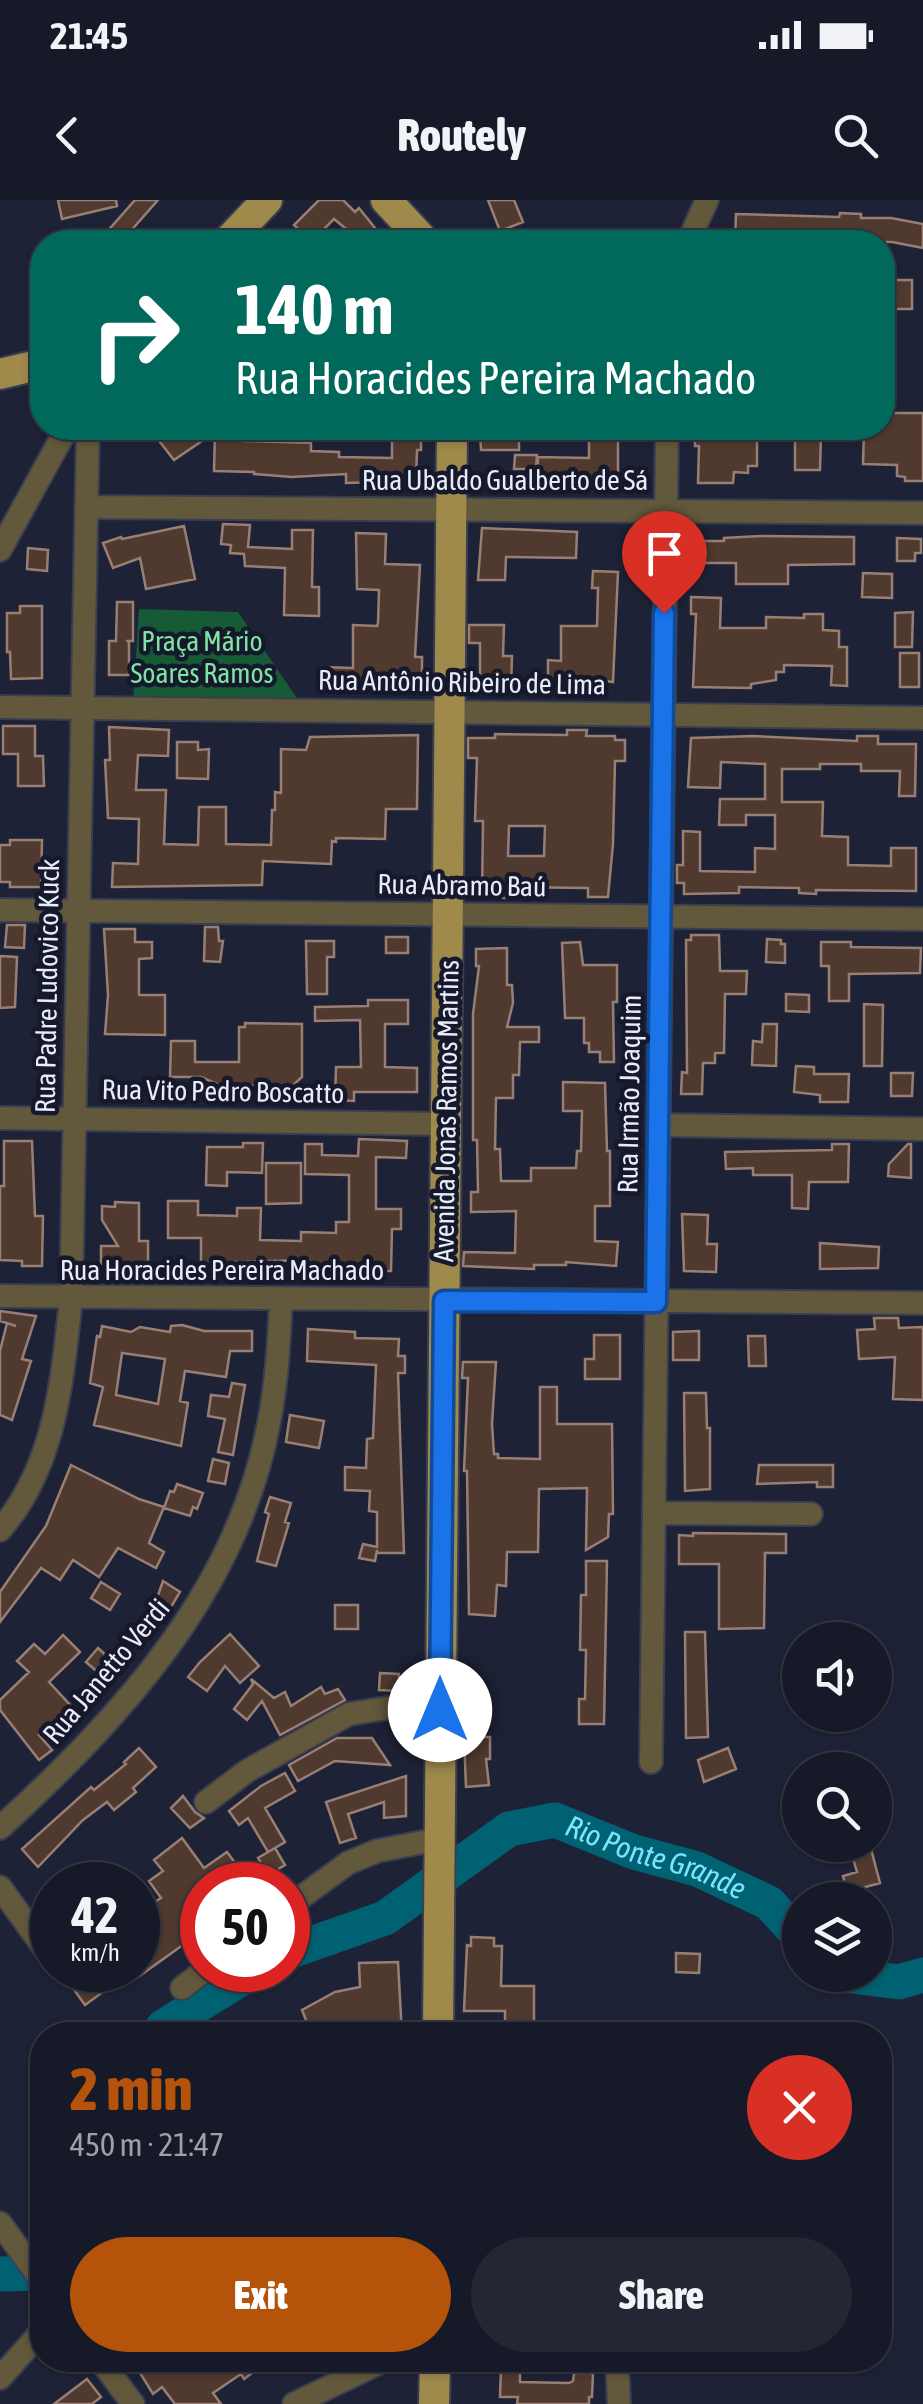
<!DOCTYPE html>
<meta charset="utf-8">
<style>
body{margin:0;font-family:"Asap Condensed",sans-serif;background:#232734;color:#f1f3f6;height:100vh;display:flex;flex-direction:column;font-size:38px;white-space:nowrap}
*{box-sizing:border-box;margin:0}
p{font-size:32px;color:#9ea1a8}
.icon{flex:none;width:55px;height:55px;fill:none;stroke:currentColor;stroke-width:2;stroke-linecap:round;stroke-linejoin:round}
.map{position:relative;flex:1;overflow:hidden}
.drawer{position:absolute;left:30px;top:1822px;width:862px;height:350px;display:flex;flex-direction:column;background:#161a28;border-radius:40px;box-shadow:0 2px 8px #0004,0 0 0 2px #353845}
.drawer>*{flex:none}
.banner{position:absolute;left:30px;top:30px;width:865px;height:210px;border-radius:40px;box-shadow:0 2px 8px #0004,0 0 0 2px #353845;background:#00695c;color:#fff;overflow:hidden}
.fabs{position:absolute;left:782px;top:1422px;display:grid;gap:20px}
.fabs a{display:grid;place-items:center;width:110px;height:110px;border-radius:50%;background:#161a28;box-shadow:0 2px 8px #0004,0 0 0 2px #353845;font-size:50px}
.speed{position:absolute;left:30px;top:1662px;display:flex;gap:20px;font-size:50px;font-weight:700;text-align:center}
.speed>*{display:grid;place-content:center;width:130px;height:130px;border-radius:50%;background:#161a28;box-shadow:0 2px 8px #0004,0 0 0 2px #353845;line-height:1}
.speed small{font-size:25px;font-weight:400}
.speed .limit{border:15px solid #d22;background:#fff;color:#111}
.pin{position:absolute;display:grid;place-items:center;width:85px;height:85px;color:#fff;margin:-102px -42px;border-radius:50% 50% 50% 0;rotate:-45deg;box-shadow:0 0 10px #0007}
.pin .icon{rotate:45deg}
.me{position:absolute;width:110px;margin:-55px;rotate:0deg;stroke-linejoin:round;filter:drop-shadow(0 0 8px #0008)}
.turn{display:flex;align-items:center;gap:35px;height:210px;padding:0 40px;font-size:45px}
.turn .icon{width:130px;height:130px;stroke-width:2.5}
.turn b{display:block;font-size:70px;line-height:85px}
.round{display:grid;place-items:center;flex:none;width:105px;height:105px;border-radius:52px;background:#232734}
.head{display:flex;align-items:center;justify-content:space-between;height:170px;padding:0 40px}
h1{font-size:60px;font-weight:800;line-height:75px;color:#b45309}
.button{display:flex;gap:20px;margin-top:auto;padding:20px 40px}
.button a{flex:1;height:115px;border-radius:60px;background:#b45309;color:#fff;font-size:40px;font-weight:800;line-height:115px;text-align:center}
.button a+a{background:#232734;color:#f1f3f6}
.status{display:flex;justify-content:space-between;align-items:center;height:70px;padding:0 50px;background:#161a28;direction:ltr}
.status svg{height:28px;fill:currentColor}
header{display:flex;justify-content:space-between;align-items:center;height:130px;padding:0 40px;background:#161a28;font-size:45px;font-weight:800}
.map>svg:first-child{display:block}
.green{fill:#165b35}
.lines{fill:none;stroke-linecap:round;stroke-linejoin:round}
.river{stroke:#006172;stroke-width:35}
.building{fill:#503a2f;stroke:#997f73;stroke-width:2.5;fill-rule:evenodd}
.minor-casing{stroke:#3a3e51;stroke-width:26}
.major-casing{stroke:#3a3e51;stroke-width:34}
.minor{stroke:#62583b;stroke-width:22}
.major{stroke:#9f8a4c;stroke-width:30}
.route-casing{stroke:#114b97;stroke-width:25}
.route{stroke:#1a73e8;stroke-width:18}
.labels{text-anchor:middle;stroke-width:9;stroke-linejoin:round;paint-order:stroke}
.street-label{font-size:28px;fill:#e8ecf9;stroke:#15192b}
.park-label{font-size:28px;fill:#7fe3a4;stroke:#15192b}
.water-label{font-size:30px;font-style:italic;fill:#79e4fe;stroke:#15192b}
</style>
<div class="status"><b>21:45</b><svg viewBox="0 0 49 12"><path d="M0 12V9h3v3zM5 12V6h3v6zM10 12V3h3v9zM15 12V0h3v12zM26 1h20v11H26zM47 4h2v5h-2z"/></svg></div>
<header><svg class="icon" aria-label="back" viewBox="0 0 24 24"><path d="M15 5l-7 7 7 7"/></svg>Routely<svg class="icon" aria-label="search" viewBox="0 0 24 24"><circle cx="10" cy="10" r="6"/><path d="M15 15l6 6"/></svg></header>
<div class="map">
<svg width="923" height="2204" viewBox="0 0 923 2204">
<rect width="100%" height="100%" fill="#1e2236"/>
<path class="green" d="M139,409l99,3 63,92 -168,-2z"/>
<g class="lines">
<g class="river">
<path id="s1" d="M288,1752l97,-34 124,-89 46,-9 79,32 63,17 72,34 31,34"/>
<path d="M845,1775l54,7 24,-7"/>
<path d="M158,1835l5,-8 92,-57"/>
<path d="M0,2074l42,-1"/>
</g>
</g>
<path class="building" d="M58,0h58l1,6 -55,13z
M135,0h23l-37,42h-23z
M319,0h24l12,12 4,-4 16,20 -13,14 -28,-23 -23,23 -17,-17z
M488,0h26l9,22 -23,9z
M840,13l21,1v4h30l32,6v24l-31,-6h-157l1,-28 103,3z
M882,80h30v29h-17l1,-10 -14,-1z
M882,213h41v68h-18v-4l-8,-1v-11l-34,-1 1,-36h18z
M149,228h72l-47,32z
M695,228h62v38h-9v7l-14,-1 -1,11h-35l1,-37h-4z
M519,231v19h-38l-1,-18z
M215,232h29v9l67,2v8l28,1v5l53,1v-26h29v18h-4l-1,31 -70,2v-9l-54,3 -38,-3v-2l-40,-1z
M795,234l26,1 -1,35h-25z
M589,239h29v46l-81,-4 1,-24 51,1z
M515,255h22l-1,14h-22z
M223,324l27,1 -2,22 44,2v-19h21l-1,57h7v29l-35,-1 1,-47 -40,-2 -1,-12 -14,-1 1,-8 -10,-1z
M184,326l11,53 -49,10 -6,-31 -27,10 -10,-25 18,-6 1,2z
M482,328l95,4 -1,26 -70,-1 -1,23h-27z
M356,333l30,1 -1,30 35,1 -5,92h7v22l-100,3v-15l31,1v-43l24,1 1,-3 1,-33 -22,-1z
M761,336l93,1v27l-66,1v19h-52v-21h-38v-22h26v-3z
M897,338l24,1v14h-6v8h-18z
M28,348l20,2 -1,21 -20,-2z
M593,371l25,1 -5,110 -8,-1v6l-57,-1v-26l13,1v-35h36l1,-38h-6z
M863,373l29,1v24l-30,-1z
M691,397l30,1 -1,30h46v-11l38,1v-4h19v16l16,1v16h8v39l-16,-1 1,-19 -48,-1v7h-8v8l-25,4v4l-58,-1 3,-73h-5z
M117,402h16v39h-7h3v34h-20v-34h7z
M20,406h22v72l-31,1 -1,-27h-3v-39h13z
M913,412l-1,35h-17v-34z
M469,425h35l-1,31h9l-1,32h-31v-45h-11z
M900,453h19v34h-19z
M3,526h32v30h8l1,30h-26v-32h-15z
M109,527l60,3 -1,26 -30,-1 -2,35h30l-2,54 34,1 1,-38h27v37l45,1 1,-35h3v-18l6,1v-44l25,1 4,-13 108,-2 -1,74h-31l-1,30 -49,-1v4l-4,-1 -1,23 -68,-3 -1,24 -150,2 1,-24 25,1 1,-45 -31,-1 -3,-58h5z
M567,530h20l-1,6h29v4h10v21h-10l-2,83 -5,53h-20v-9l-81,-1v11l-25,-1 1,-76h-8l2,-63h-9v-20h27v-4l72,1zM509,626h36l-1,30h-36z
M754,536l103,5v-5h21v8h38l-1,52h-16l1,-25h-39v-7h-41v5h-38v33h41l-1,34 26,1v28l43,1v-18h25v43l-100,-1v4l-17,-1v-5l-60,-1v6l-55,1v-11h-7v-18h6v-34l17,1v39l55,1v-24l20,1v-34h-29v10h-27l1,-26h45v-35l-44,-2 -1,26 -32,-1 3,-49z
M177,542h21v8l11,-1 -1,30 -31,-1z
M10,640h32l-1,47h-31v-5h-10v-37h10z
M7,725h18l-1,23 -19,-1z
M205,727h13l1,14h4l-3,21 -16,-1z
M104,729h31v13h17v16l-13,1v36h26v40l-60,-1 3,-39z
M691,735h28l1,36h27l-1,23h-21l-1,59h-9v10h-12l-1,31h-21l1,-22 5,1 -1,-133h5z
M386,737h22v16h-22z
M767,739l14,1v4h4v19l-19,-1z
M306,741h28v16h-7v37h-20z
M580,742l3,23h34v37h-4l1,60h-14v-10h-11v-9h-5v-25h-19l-3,-75z
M821,742h30v5l70,1 -1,25 -71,1v27h-20v-35h-8z
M507,748v37h5l1,18 -6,24h32v15h-19l-1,33h-6v23h-17l-1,51h5l1,32h30v-13h45l1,-17h4l1,-40h-19v-29l42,1 2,68h3v55h-15v35l23,1 -2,24 -50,-4v3h-32v4l-71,-3 1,-14 51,1 1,-42 -45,1v-20h7l-1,-52h-4v-126l6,-48h-3v-17z
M0,756l17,1 -2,50 -15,1z
M786,794l23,1v17l-23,-1z
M368,800h40v24h-23v43l32,1v24h-63v9l-19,-1 1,-33h25l-1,-47 -45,1v-14l53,-1z
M864,804l19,1 -1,61h-18z
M245,823l57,1v53l-11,10 -74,-3 -16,-7h-31l1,-36h24v21h44v-35h6z
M763,824h14l-1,42 -24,-1 1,-24 9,1z
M796,866l18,1v7h35l-1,28h-28v-7l-26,-3z
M891,873h22l-1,23h-21z
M359,939l48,2 -1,17 -30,-1v52h25v20h-9l-1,42h-13v4h-27v-7l-36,-1 -6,-3v-4l-108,3v-25h-33v-37h30v14l39,1v-8h24l-1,32 41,1v-9l35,1v-11h13v-47l-44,-1v-30h17v11l36,1z
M4,941h28l3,75h8l-1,50h-20v-5l-22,-1v-74h4z
M243,943h20l-1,30 -35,-1v14l-21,-1 1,-38h36z
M832,944h17l-1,38h-39l-1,27 -16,-1v-33h-39v-7l-27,1 -1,-17 107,-2z
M908,944h3v34l-23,-2 1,-12z
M266,963h35v40l-35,1z
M115,1002l24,1v38h9v32h-16v-5h-31v-22h17l-16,-26v-14l13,1z
M682,1014l26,1 -1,29h10l-1,28 -32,-1z
M820,1043l59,4 -1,21 -58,1z
M0,1111l36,5 -14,43 9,2 -19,59 -12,-5v-64l7,-28 9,3 -16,-5z
M874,1118h24l1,10 24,-1v73l-30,-1 2,-42 -36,2 -2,-29 18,-1z
M182,1125l22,6h48v20h-22l-4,26 -41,-6 -5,30 8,2 -7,43 -87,-21 9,-38 -13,-4 7,-47 3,1 2,-11 29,6 9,-5 30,5 1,-6zM122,1153l43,6 -7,45 -42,-9z
M308,1129l47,3v6l44,1 -1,17h7v17h-7l6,180h-27v-3l-2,11 -16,-3 4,-14 14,3v-35l-8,-1 1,-20 -25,-1v-23l21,1 1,-29 6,-1 3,-73 -69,-4z
M699,1131v29h-26v-28z
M594,1135h26v44h-35v-20h9z
M748,1136h17l1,30h-17z
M463,1162h33l-4,62 2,30h4v4l42,1v-72h17v37h55l1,90h-4l-1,23 -22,13 1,-62 -48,1 -1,63h-31l-1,34 -9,-1 -2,31 -26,-2 -2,-143h-3l4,-93h-6z
M232,1183l13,2 -12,70 -15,-3 7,-33 -17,-3 3,-21 18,2z
M684,1193h22l1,35h3v61l-25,2z
M290,1215l34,6 -5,27 -33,-6z
M213,1259l16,4 -4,21 -17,-3z
M71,1265l68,34 25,8 -15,36 15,9 -8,16 -38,-20 -19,29 -26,-17 -13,20 -19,-12 -41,54v-30l46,-66z
M759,1265h74v22h-16v-5l-60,2z
M177,1284l26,9 -6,16 -4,-2 -3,9 -26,-8 6,-17 4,1z
M270,1297l21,6 -6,19 4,1 -13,43 -19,-5 12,-47 -4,-2z
M693,1333l93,1v19h-21l-1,75 -45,1v-65h-40v-29l14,1z
M586,1361h21l-3,163h-25v-25h6l1,-49h-6l1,-55h5z
M163,1381l17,11 -9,15 -14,-9z
M101,1382l19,12 -10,16 -19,-12z
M335,1405h23v24h-23z
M685,1432h20l3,105 -22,1z
M230,1434l29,32 -19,17 -15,-17 -18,25 -19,-14 12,-15z
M63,1435l17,17 -31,30 23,25 -33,28 13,15 -13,10 -39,-50v-10l29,-28 -12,-11 17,-17 11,10z
M98,1448l21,19 -11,14 -22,-19z
M380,1473l19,1v17l-20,-1z
M251,1479l23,19 11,-6 6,14 30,-19 4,7 13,-5 7,11 -65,35 -18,-34 -15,19 -13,-11 19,-25z
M464,1537h26v22h-4l3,26 -23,2z
M337,1538h35l18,27 -55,-4 -37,20 -9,-16z
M139,1548l17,19 -23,21 3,4 -22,18 -7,-8 -24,18 -45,47 -16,-18 69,-62 3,3 32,-26 -2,-2z
M728,1548l8,21 -32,13 -6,-22z
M285,1573l10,18 -30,17 20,34 -17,10 -20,-34 -9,7 -10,-14 32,-25z
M406,1576v40l-22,2v-16l-36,12 8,24 -16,5 -14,-41z
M183,1596l12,16 9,6 -14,10 -19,-20z
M182,1638l22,30 23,-16 20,27 -8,6h-37v14l-17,11 16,22 -63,45v-33l20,-15 -14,-20 17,-11 -12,-17 14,-10 -9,-11z
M849,1645h21l10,38 -33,9 -4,-16 14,-4z
M275,1648l10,17 -17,10 -10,-17z
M471,1737l23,1v8h8l-1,40h33v49h-29v-24h-41l3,-66 4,1z
M676,1753l24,1 -1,19 -23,-1z
M398,1762l4,73h-90l-10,-25 33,-18 25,-5 -1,-24z
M103,1770h30l-48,35 -10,-14z
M132,2160h138l-26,19 -3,-5 -28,19 8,11h-46l-13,-17 -9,7z
M501,2168h19v14l49,1 4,-2 1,-8h19l-1,24h-3v7h-72l1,-7h-18z
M87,2179l14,18 -9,7h-38z"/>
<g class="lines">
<defs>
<path id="minor" d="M688,42l19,-42
M86,307l837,6
M0,350l67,-122
M0,507l923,11
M0,710l923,9
M0,918l446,6
M659,925l264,4
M0,1096l923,7
M654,1313l157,1
M0,1330c56,-64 62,-150 71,-231l17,-871
M651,1562l16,-1334
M206,1602l41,-31 102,-57 38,-6 53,2
M0,1628c122,-112 238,-237 269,-406 8,-41 10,-81 12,-122
M0,1687l52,72
M288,1707l60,-44 29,-12 62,-12
M182,1788l23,-18
M0,2023l42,58
M100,2160l33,44
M617,2160l2,44
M0,2178l42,-47
M294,2204l91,-44"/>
<path id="major" d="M386,0l39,42
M227,42l40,-42
M0,174l42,-10
M438,1835l14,-1607
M434,2204l1,-44"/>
</defs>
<use href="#minor" class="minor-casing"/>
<use href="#major" class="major-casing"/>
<use href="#minor" class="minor"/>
<use href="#major" class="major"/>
</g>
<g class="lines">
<defs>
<path id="route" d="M440,1510l4,-409 212,1 8,-689"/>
</defs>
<use href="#route" class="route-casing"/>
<use href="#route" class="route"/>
</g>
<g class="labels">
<g class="street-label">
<text x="505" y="290">Rua Ubaldo Gualberto de Sá</text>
<text transform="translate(462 482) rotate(1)" y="10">Rua Antônio Ribeiro de Lima</text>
<text transform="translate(462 685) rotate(1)" y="10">Rua Abramo Baú</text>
<text transform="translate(47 786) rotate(-89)" y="10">Rua Padre Ludovico Kuck</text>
<text transform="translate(223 891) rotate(1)" y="10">Rua Vito Pedro Boscatto</text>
<text transform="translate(629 894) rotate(-89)" y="10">Rua Irmão Joaquim</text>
<text transform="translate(446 911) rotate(-89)" y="10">Avenida Jonas Ramos Martins</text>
<text x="222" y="1080">Rua Horacides Pereira Machado</text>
<text transform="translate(106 1471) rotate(-50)" y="10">Rua Janetto Verdi</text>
</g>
<g class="park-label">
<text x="202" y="451">Praça Mário<tspan x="202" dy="32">Soares Ramos</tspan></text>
</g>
<g class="water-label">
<text dy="10" stroke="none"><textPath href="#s1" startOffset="410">Rio Ponte Grande</textPath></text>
</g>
</g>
</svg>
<div class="fabs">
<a><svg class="icon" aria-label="sound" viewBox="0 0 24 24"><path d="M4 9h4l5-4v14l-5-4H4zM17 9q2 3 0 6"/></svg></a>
<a><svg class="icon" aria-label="search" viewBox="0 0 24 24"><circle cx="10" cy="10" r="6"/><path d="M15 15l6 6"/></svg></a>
<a><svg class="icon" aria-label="layers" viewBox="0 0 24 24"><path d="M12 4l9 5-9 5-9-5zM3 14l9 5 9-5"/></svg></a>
</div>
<div class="speed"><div>42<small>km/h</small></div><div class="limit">50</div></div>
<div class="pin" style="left:664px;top:413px;background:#d93025"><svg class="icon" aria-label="arrive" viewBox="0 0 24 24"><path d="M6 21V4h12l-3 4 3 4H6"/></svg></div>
<svg class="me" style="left:440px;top:1510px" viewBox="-20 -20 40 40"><circle r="19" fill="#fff"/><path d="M0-13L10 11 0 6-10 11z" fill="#1a73e8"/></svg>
<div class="banner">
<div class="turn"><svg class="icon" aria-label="right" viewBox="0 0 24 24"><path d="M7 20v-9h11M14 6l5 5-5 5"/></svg><div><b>140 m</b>Rua Horacides Pereira Machado</div></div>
</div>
<section class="drawer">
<div class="head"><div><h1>2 min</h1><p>450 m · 21:47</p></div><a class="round" style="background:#d93025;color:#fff"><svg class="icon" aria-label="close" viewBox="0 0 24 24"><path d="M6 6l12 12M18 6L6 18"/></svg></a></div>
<div class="button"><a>Exit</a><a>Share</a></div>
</section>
</div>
